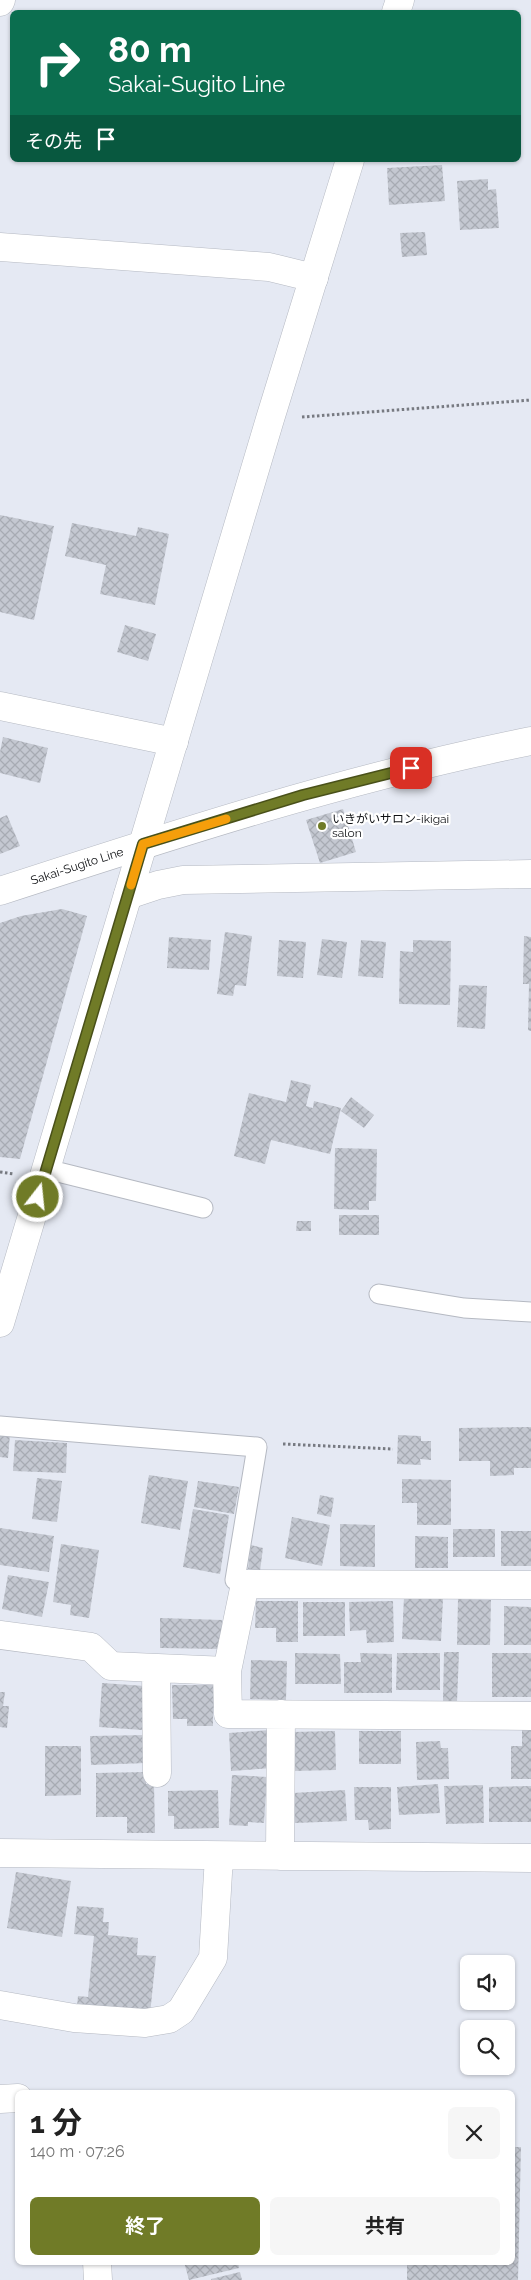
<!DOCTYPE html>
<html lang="ja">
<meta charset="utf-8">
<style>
body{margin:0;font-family:Raleway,"Noto Sans JP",sans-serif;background:#f6f6f6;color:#222;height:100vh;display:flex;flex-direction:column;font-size:19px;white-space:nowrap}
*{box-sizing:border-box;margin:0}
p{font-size:16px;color:#767676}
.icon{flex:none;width:28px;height:28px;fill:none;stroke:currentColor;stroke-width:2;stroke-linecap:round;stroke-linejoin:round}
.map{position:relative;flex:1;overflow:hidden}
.details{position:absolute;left:15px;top:2090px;width:500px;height:175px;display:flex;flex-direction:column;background:#fff;border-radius:8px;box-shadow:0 1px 4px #0004}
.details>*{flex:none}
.hud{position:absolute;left:10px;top:10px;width:511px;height:152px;border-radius:8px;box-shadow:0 1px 4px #0004;background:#0b6e4f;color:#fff;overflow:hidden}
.fabs{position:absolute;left:460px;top:1955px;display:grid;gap:10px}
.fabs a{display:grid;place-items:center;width:55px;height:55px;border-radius:8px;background:#fff;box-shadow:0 1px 4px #0004;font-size:25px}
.pin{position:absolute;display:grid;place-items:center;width:42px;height:42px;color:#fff;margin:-21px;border-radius:10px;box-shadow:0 2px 8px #0006}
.me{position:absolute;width:55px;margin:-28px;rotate:16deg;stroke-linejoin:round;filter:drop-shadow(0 0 4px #0008)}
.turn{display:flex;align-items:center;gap:18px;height:105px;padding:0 15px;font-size:22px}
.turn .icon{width:65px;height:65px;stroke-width:2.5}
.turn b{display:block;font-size:35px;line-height:42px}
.then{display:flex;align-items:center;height:48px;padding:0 15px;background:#0003;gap:10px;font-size:19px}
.round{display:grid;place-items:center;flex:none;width:52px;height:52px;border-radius:8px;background:#f6f6f6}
.head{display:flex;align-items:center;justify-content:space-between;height:85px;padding:0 15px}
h1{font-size:30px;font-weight:700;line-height:38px}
.cta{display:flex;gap:10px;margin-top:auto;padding:10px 15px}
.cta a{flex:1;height:58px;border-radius:8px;background:#707b27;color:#fff;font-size:20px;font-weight:700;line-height:58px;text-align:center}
.cta a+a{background:#f6f6f6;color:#222}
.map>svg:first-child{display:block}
.building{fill:url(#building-cross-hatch)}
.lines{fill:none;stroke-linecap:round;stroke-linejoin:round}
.service-casing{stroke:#b5b9c2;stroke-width:21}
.minor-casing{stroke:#b5b9c2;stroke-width:29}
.tertiary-casing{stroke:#b5b9c2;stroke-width:29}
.primary-casing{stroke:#b5b9c2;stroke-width:29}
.path{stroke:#777a81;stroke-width:3;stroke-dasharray:2.5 2.5;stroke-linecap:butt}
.service{stroke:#fff;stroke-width:19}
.minor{stroke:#fff;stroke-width:28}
.tertiary{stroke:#fff;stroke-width:28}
.primary{stroke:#fff;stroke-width:28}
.route-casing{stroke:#495019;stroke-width:12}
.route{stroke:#707b27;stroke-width:9}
.slow{stroke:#f59e0b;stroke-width:9}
.poi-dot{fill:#707b27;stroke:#fff;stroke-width:2}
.labels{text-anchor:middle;stroke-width:4.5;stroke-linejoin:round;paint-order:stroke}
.poi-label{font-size:12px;fill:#101215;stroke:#fff;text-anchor:start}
.street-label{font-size:12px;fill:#101215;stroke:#fff}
</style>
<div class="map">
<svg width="531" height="2280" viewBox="0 0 531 2280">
<defs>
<pattern id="building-cross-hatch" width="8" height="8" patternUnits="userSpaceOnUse" patternTransform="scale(1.25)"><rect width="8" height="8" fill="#c4c8d1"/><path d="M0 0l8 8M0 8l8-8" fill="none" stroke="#a7abb3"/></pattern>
</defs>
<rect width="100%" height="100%" fill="#e5e9f3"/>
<path class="building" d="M442,165l3,36 -56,4 -2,-37z
M488,179v11l8,-1 3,39 -39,2 -3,-49z
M425,232l2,23 -25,2 -2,-24z
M0,515l54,11 -20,94 -34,-8z
M72,523l64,13 2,-9 31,7 -14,71 -55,-11 6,-29 -41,-9z
M125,625l31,9 -8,27 -31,-9z
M3,737l45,11 -8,35 -40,-10v-21z
M343,809l13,43 -36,11 -14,-43z
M7,815l13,31 -20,8v-36z
M62,909l25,7 -67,243 -20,-2v-234l21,-7z
M225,932l27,4 -6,50 -11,-1 -2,11 -16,-2z
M524,936l7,1v94l-3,-1 1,-46h-6z
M169,937l42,3 -2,30 -42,-2z
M322,939l25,3 -5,36 -25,-3z
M279,940l27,2 -3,36 -26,-2z
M361,940l25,2 -3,36 -25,-2z
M413,940l38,1 -1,64 -51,-1 1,-53 13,1z
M459,985l28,1 -2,43 -28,-2z
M291,1080l20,5 -5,21 7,2 1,-7 27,7 -11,46 -59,-14 -6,24 -31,-8 15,-63 37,9z
M351,1097l23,18 -10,13 -23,-17z
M335,1148l42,1 -1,52h-7v9l-35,-1z
M339,1215h40v20h-40z
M297,1221h14v10h-15z
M531,1427v41h-17v7l-24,1v-15h-31v-33z
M0,1433l10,1 -2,24 -8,-1z
M398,1435l23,1v5h10v19l-11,-1 1,6 -24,-1z
M15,1440l52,3 -1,30 -53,-2z
M149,1475l39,6 -8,49 -39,-7z
M37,1478l25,3 -5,41 -25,-3z
M402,1479l49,1v45h-34v-22h-15z
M198,1481l41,6 -5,27 -40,-7z
M320,1495l14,3 -3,19 -14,-3z
M193,1509l36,6 -9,59 -37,-7z
M292,1517l38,8 -8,41 -37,-8z
M340,1524l35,1v42l-35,-1z
M0,1528l54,8 -5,36 -49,-7z
M453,1529h42v28h-42z
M501,1531h30v35h-30z
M415,1536l33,1v31h-33z
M61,1544l38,6 -10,68 -19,-3 1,-10 -18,-3z
M251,1545l12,3 -3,23 -12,-2z
M8,1575l41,7 -7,35 -40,-8z
M404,1597l39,2 -2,42 -39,-2z
M458,1599l33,1 -1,45h-33z
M256,1601h42v41h-22v-14h-21z
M393,1601l1,41 -27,1 -1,-13 -16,1 -1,-29z
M303,1602h42v34h-42z
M504,1606l27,1v38h-27z
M160,1618l62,2v29l-62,-1z
M444,1652h15l-2,50h-14z
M295,1653l45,1 1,30h-46z
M360,1653l32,1v39h-48v-31h17z
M397,1653h43v37h-44z
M492,1653h39v44h-39z
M251,1660l36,1 -1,39 -36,-1z
M102,1683l43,3 -3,44 -43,-3z
M172,1685h44v23h-3v18h-26v-7h-14z
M0,1692h5l-2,14h6l-2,22 -7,-1z
M270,1730l3,38 -42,3 -2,-38z
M522,1730h9v49h-20v-33h11z
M335,1731l1,39 -43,1 -1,-39z
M359,1731h42v33h-42z
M146,1735l1,28 -56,2 -1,-29z
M440,1741l1,7h7l1,31 -32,1 -1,-38z
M45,1746h36v49l-36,1z
M146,1772v12h8l1,49h-28v-16h-31v-44z
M232,1775l35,2 -3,46 -16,-1v4l-19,-1z
M438,1784l2,29 -41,2 -2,-28z
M483,1785l1,38 -38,1 -2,-38z
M531,1786v36h-42v-35z
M354,1787h37v42l-22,1 -1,-10h-13z
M218,1790l1,38 -45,1v-13h-6v-25z
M345,1790l2,31 -52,2 -2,-30z
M16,1872l55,9 -9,56 -55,-9z
M77,1906l27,2 -1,14h6l-1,13 30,3 -1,17 19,1 -6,58 -73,-8 1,-10 10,1 6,-61 -20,-2z
M512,2147h9l-3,133h-111v-18h105z
M184,2262h54l1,6 -50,12z
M240,2272l2,8h-31v-1z"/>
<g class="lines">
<defs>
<path id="service" d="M46,1169l157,39
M379,1294l85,14 67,4
M0,1426l257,21 -22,133 10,4"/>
<path id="minor" d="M0,2l1,-2
M0,247l269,20 45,11
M0,706l174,36
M128,895l30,-10 25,-5 348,-6
M531,1585l-286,-1 -18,87 1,43 303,2
M0,1635l91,12 20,19 116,5
M156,1668l1,105
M0,1853l531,5
M280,1856l1,-142
M0,2005l74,13 71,5 24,-4 12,-8 32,-53 6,-102
M0,2099l18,-1
M97,2262l1,18"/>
<path id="tertiary" d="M396,12l4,-12
M0,1323l270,-904 80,-259"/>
<g id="primary">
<path id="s1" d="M0,891c175,-57 350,-114 531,-150"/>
</g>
</defs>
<use href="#service" class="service-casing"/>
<use href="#minor" class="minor-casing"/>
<use href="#tertiary" class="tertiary-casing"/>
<use href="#primary" class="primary-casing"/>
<path class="path" d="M302,417l229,-17
M0,1172l14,2
M283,1444l110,5"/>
<use href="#service" class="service"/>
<use href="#minor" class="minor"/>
<use href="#tertiary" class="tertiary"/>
<use href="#primary" class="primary"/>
</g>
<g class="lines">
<defs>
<path id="route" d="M38,1197l105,-353 160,-49 108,-27"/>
</defs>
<use href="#route" class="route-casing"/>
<use href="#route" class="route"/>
<path class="slow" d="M131,885l12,-41 83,-25"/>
</g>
<circle class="poi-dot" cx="322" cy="826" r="5"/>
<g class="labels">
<g class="poi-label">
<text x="332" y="823">いきがいサロン-ikigai<tspan x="332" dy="14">salon</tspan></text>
</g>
<g class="street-label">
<text dy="4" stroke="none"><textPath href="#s1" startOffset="81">Sakai-Sugito Line</textPath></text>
</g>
</g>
</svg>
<div class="fabs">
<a><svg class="icon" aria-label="sound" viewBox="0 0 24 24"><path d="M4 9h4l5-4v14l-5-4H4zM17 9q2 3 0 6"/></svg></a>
<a><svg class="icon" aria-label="search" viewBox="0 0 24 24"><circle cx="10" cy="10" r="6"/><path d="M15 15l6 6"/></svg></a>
</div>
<div class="pin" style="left:411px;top:768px;background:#d93025"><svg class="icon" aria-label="arrive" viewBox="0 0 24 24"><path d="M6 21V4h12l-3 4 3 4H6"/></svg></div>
<svg class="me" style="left:38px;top:1197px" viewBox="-20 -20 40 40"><circle r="17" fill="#707b27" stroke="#fff" stroke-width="3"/><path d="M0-11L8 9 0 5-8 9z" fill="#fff"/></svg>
<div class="hud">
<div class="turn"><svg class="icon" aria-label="right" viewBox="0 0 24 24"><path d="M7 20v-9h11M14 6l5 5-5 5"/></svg><div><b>80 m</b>Sakai-Sugito Line</div></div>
<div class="then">その先<svg class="icon" aria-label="arrive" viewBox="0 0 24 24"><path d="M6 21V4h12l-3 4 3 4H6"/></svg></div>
</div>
<section class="details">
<div class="head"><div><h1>1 分</h1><p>140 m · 07:26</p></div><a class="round"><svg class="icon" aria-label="close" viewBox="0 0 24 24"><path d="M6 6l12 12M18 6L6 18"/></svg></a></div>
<div class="cta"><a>終了</a><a>共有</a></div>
</section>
</div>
